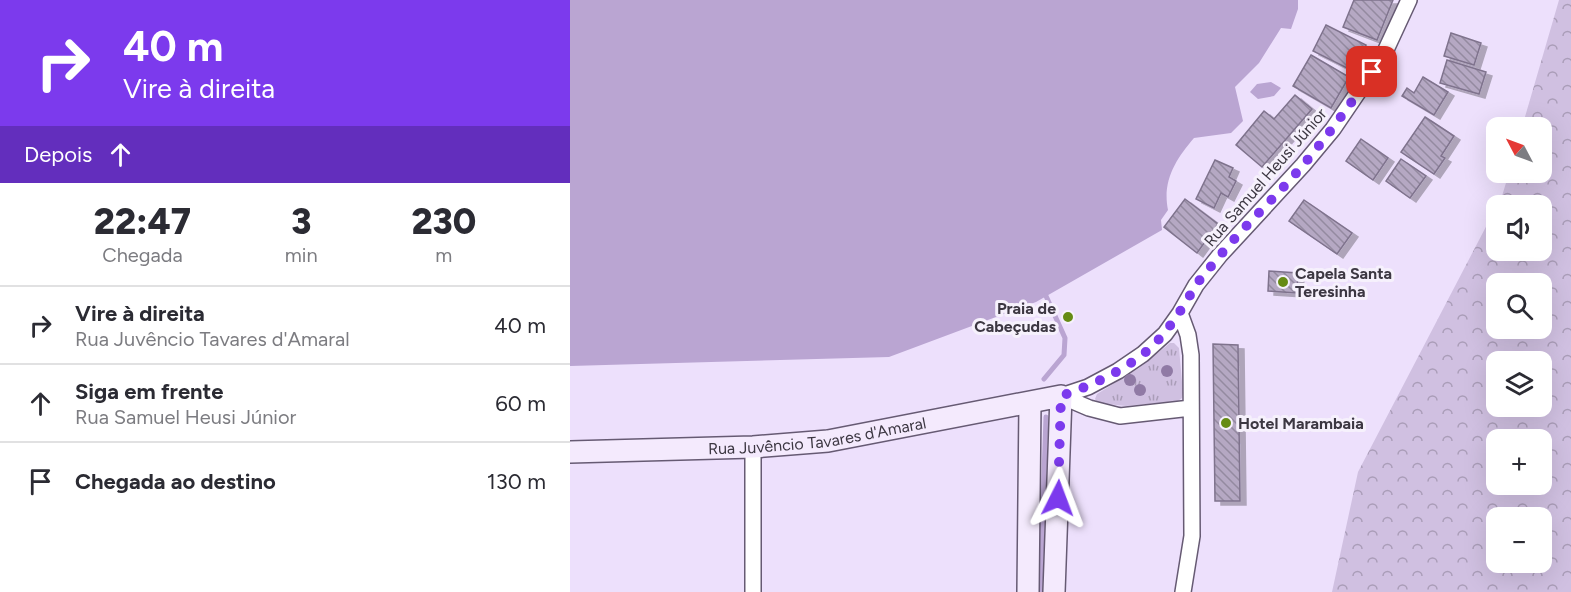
<!DOCTYPE html>
<html lang="pt">
<meta charset="utf-8">
<style>
body{margin:0;font-family:Figtree,sans-serif;background:#f7f7f7;color:#2b2b33;height:100vh;display:flex;flex-direction:column;font-size:22px;white-space:nowrap}
*{box-sizing:border-box;margin:0}
p{font-size:20px;color:#7c7c81}
.icon{flex:none;width:33px;height:33px;fill:none;stroke:currentColor;stroke-width:2;stroke-linecap:round;stroke-linejoin:round}
.map{position:relative;flex:1;overflow:hidden}
.drawer{display:flex;flex-direction:column;background:#fff;width:570px}
.drawer>*{flex:none}
.banner{background:#7c3aed;color:#fff;overflow:hidden}
.needle{width:39px;rotate:311deg}
.controls{position:absolute;left:916px;top:117px;display:grid;gap:12px}
.controls a{display:grid;place-items:center;width:66px;height:66px;border-radius:12px;background:#fff;box-shadow:0 6px 24px #0002;font-size:30px}
.pin{position:absolute;display:grid;place-items:center;width:51px;height:51px;color:#fff;margin:-26px;border-radius:12px;box-shadow:0 3px 9px #0006}
.me{position:absolute;width:66px;margin:-33px;rotate:3deg;stroke-linejoin:round;filter:drop-shadow(0 0 4px #0008)}
.turn{display:flex;align-items:center;gap:21px;height:126px;padding:0 24px;font-size:27px}
.turn .icon{width:78px;height:78px;stroke-width:2.5}
.turn b{display:block;font-size:42px;line-height:51px}
.then{display:flex;align-items:center;height:57px;padding:0 24px;background:#0003;gap:12px;font-size:22px}
.eta{display:flex;justify-content:space-evenly;align-items:center;height:102px;text-align:center}
.eta b{font-size:36px;font-weight:800;line-height:42px}
ul{padding:0;list-style:none}
li{display:flex;align-items:center;gap:18px;height:78px;padding:0 24px;border-top:2px solid #e1e1e2}
li div{flex:1}
li b{display:block;font-size:22px}
li em{font-style:normal}
main{display:flex;flex:1;min-height:0}
.map>svg:first-child{display:block}
.forest{fill:url(#forest-crowns);fill-rule:evenodd}
.park{fill:url(#park-tufts)}
.water{fill:#baa5d2}
.lines{fill:none;stroke-linecap:round;stroke-linejoin:round}
.stream{stroke:#baa5d2;stroke-width:5}
.building{fill:url(#building-back-hatch);stroke:#7f738d;stroke-width:1.5;filter:url(#shadow)}
.street-casing{stroke:#665a73;stroke-width:18}
.secondary-casing{stroke:#665a73;stroke-width:24}
.street{stroke:#fff;stroke-width:15}
.secondary{stroke:#f4eafd;stroke-width:21}
.tree{fill:#907aa5}
.route{stroke:#7c3aed;stroke-width:10;stroke-dasharray:0 18}
.poi-dot{fill:#668b14;stroke:#f6f1fc;stroke-width:2}
.labels{text-anchor:middle;stroke-width:6;stroke-linejoin:round;paint-order:stroke}
.street-label{font-size:16px;fill:#3c3742;stroke:#f6f1fc}
.poi-label{font-size:16px;font-weight:bold;fill:#3c3742;stroke:#f6f1fc;text-anchor:start}
</style>
<main>
<section class="drawer">
<div class="banner">
<div class="turn"><svg class="icon" aria-label="right" viewBox="0 0 24 24"><path d="M7 20v-9h11M14 6l5 5-5 5"/></svg><div><b>40 m</b>Vire à direita</div></div>
<div class="then">Depois<svg class="icon" aria-label="ahead" viewBox="0 0 24 24"><path d="M12 20V5M6 11l6-6 6 6"/></svg></div>
</div>
<div class="eta">
<div><b>22:47</b><p>Chegada</p></div>
<div><b>3</b><p>min</p></div>
<div><b>230</b><p>m</p></div>
</div>
<ul>
<li><svg class="icon" aria-label="right" viewBox="0 0 24 24"><path d="M7 20v-9h11M14 6l5 5-5 5"/></svg><div><b>Vire à direita</b><p>Rua Juvêncio Tavares d'Amaral</p></div><em>40 m</em></li>
<li><svg class="icon" aria-label="ahead" viewBox="0 0 24 24"><path d="M12 20V5M6 11l6-6 6 6"/></svg><div><b>Siga em frente</b><p>Rua Samuel Heusi Júnior</p></div><em>60 m</em></li>
<li><svg class="icon" aria-label="arrive" viewBox="0 0 24 24"><path d="M6 21V4h12l-3 4 3 4H6"/></svg><div><b>Chegada ao destino</b></div><em>130 m</em></li>
</ul>
</section>
<div class="map">
<svg width="1001" height="592" viewBox="0 0 1001 592">
<defs>
<pattern id="forest-crowns" width="20" height="18" patternUnits="userSpaceOnUse" patternTransform="scale(1.5)"><rect width="20" height="18" fill="#d0c0e1"/><path d="M2 6a3 3 0 1 1 6 0M12 15a3 3 0 1 1 6 0" fill="none" stroke="#aa9db8"/></pattern>
<pattern id="park-tufts" width="24" height="20" patternUnits="userSpaceOnUse" patternTransform="scale(1.5)"><rect width="24" height="20" fill="#d0c0e1"/><path d="M3 7l-1-3M5 7V3M7 7l1-3M15 17l-1-3M17 17v-4M19 17l1-3" fill="none" stroke="#aa9db8"/></pattern>
<pattern id="building-back-hatch" width="6" height="6" patternUnits="userSpaceOnUse" patternTransform="scale(1.5)"><rect width="6" height="6" fill="#b5a8c3"/><path d="M-1 5l2 2M0 0l6 6M5-1l2 2" fill="none" stroke="#948aa0"/></pattern>
<filter id="shadow"><feDropShadow dx="6" dy="4" stdDeviation="0" flood-color="#0004"/></filter>
</defs>
<rect width="100%" height="100%" fill="#ede0fc"/>
<path class="forest" d="M989,0h12v592h-239l26,-120 144,-276 7,-23 33,-1v-44l-20,-1zM927,206h45v44h-45zM927,284h45v44h-45zM927,362h45v44h-45zM927,440h45v44h-45zM927,518h45v44h-45z"/>
<path class="park" d="M600,343h4l5,5 4,45 -1,5 -4,3 -52,5 -28,-3 -3,-4 2,-5 42,-26z"/>
<path class="water" d="M0,0h728v9l-7,20 -10,-1 -22,35 -24,24 8,34 -12,12 -37,5c-18,21 -32,43 -26,72l-7,10 1,10 -126,72 -147,55 -319,9z
M701,82l10,6 -7,8 -16,3 -8,-7 7,-8z"/>
<g class="lines">
<path class="stream" d="M474,379l20,-24 1,-17 -19,-42
M470,592l6,-175"/>
</g>
<path class="building" d="M784,0h39l-16,40 -34,-13z
M756,25l40,20 -13,26 -40,-20z
M881,33l30,10 -7,22 -30,-9z
M741,55l38,22 -18,31 -38,-22z
M877,60l39,12 -7,22 -39,-11z
M853,77l25,15 -14,23 -32,-19 5,-8 7,5z
M725,95l17,14 -50,58 -26,-22 28,-34 10,8z
M855,117l29,19 -13,20 4,2 -11,16 -33,-22z
M791,139l27,19 -15,22 -27,-19z
M831,159l25,17 -16,22 -24,-17z
M645,160l18,8 -4,9 7,4 -8,16 -7,-4 -7,15 -18,-9z
M615,199l33,25 -21,29 -33,-26z
M734,200l48,33 -15,21 -48,-33z
M699,271l29,2 -1,20 -29,-2z
M643,344l25,1 2,156h-25z"/>
<g class="lines">
<defs>
<path id="street" d="M610,313l8,22 3,20 1,181 -9,56
M491,396l27,-9 30,-16 25,-17 22,-20 15,-21 16,-28 24,-30 83,-90 30,-36 51,-75 25,-54
M491,396l28,12 31,8 71,-8
M183,447v145"/>
<g id="secondary">
<path id="s1" d="M0,452l183,-5 75,-6 233,-45 -7,196"/>
<path d="M458,592l2,-189"/>
</g>
</defs>
<use href="#street" class="street-casing"/>
<use href="#secondary" class="secondary-casing"/>
<use href="#street" class="street"/>
<use href="#secondary" class="secondary"/>
</g>
<g class="tree">
<circle cx="597" cy="371" r="6"/>
<circle cx="560" cy="380" r="6"/>
<circle cx="570" cy="390" r="6"/>
</g>
<g class="lines">
<path class="route" d="M488,498l3,-102c29,-10 56,-22 81,-41 24,-19 38,-43 53,-68 6,-10 15,-19 23,-29 27,-33 59,-62 86,-94 25,-30 47,-60 68,-92"/>
</g>
<g class="poi-dot">
<circle cx="713" cy="282" r="6"/>
<circle cx="498" cy="317" r="6"/>
<circle cx="656" cy="423" r="6"/>
</g>
<g class="labels">
<g class="street-label">
<text transform="translate(695 177) rotate(-49)" y="6">Rua Samuel Heusi Júnior</text>
<text dy="6" stroke="none"><textPath href="#s1" startOffset="248">Rua Juvêncio Tavares d'Amaral</textPath></text>
</g>
<g class="poi-label">
<text x="725" y="279">Capela Santa<tspan x="725" dy="18">Teresinha</tspan></text>
<text x="486" y="314" text-anchor="end">Praia de<tspan x="486" dy="18">Cabeçudas</tspan></text>
<text x="668" y="429">Hotel Marambaia</text>
</g>
</g>
</svg>
<div class="controls">
<a><svg class="needle" viewBox="-14 -14 28 28"><path d="M0-13l5 13h-10z" fill="#e53935"/><path d="M0 13l5-13h-10z" fill="#7c7c81"/></svg></a>
<a><svg class="icon" aria-label="sound" viewBox="0 0 24 24"><path d="M4 9h4l5-4v14l-5-4H4zM17 9q2 3 0 6"/></svg></a>
<a><svg class="icon" aria-label="search" viewBox="0 0 24 24"><circle cx="10" cy="10" r="6"/><path d="M15 15l6 6"/></svg></a>
<a><svg class="icon" aria-label="layers" viewBox="0 0 24 24"><path d="M12 4l9 5-9 5-9-5zM3 14l9 5 9-5"/></svg></a>
<a>+</a>
<a>−</a>
</div>
<div class="pin" style="left:802px;top:72px;background:#d93025"><svg class="icon" aria-label="arrive" viewBox="0 0 24 24"><path d="M6 21V4h12l-3 4 3 4H6"/></svg></div>
<svg class="me" style="left:488px;top:498px" viewBox="-20 -20 40 40"><path d="M0-17L14 15 0 8-14 15z" fill="#7c3aed" stroke="#fff" stroke-width="4"/></svg>
</div>
</main>
